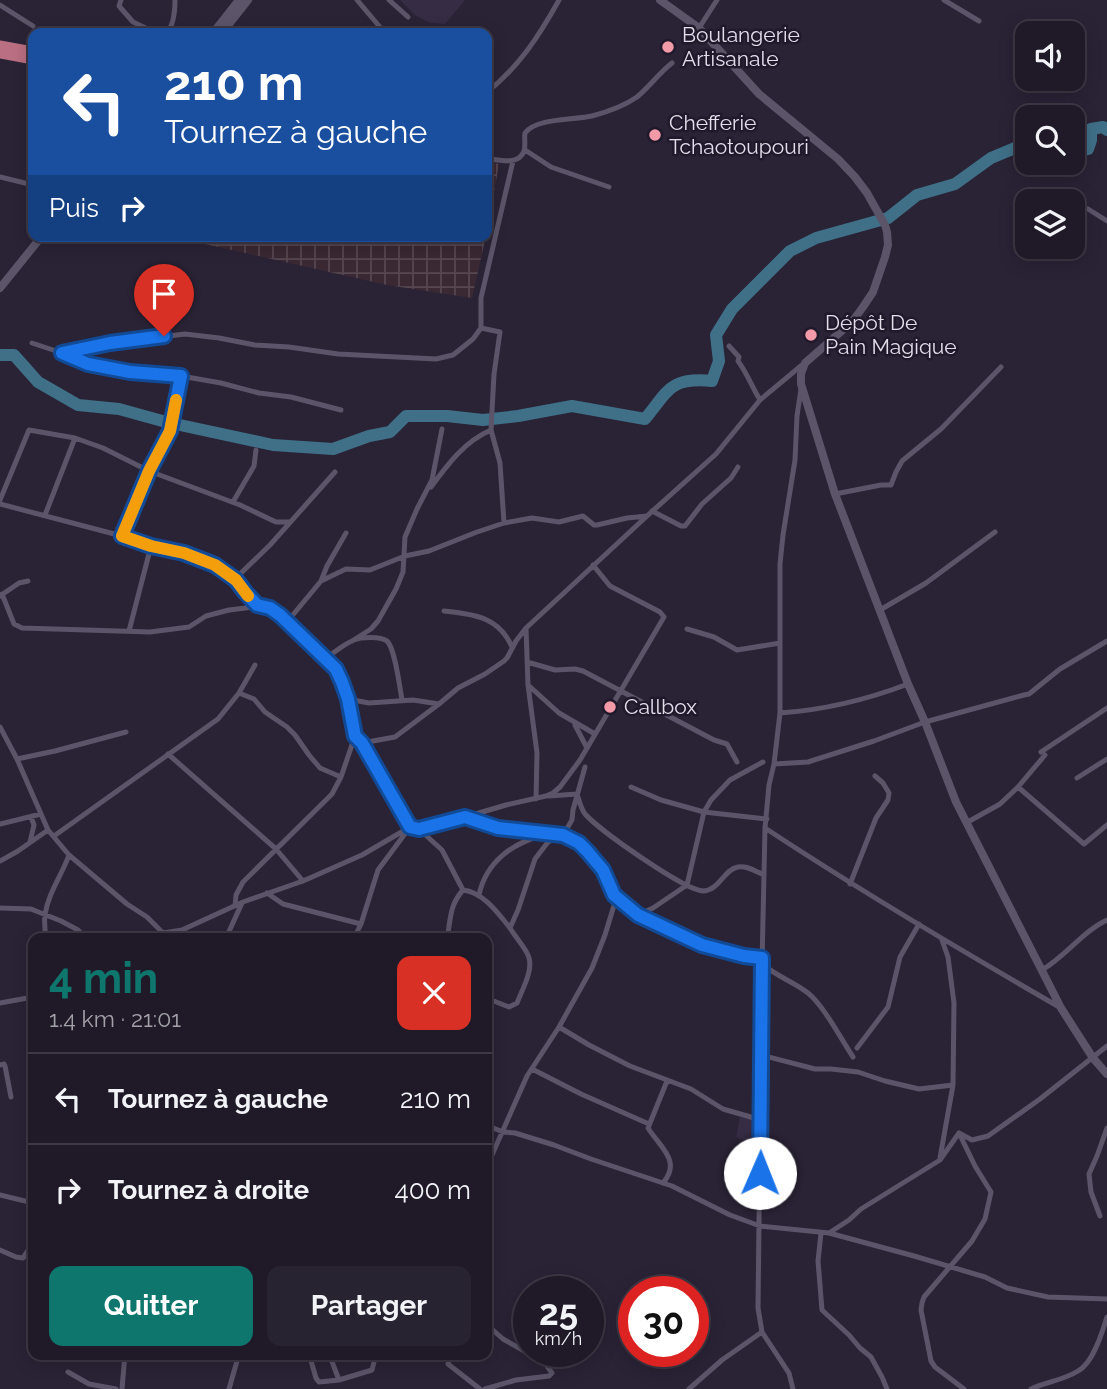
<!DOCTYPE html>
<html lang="fr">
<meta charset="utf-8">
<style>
body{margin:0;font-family:Raleway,sans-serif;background:#282330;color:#f1f3f6;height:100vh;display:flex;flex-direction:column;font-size:26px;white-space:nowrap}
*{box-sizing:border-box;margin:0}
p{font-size:23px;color:#a2a1a8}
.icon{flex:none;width:38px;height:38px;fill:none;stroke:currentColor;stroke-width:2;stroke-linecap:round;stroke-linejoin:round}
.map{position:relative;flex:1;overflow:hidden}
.sheet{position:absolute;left:28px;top:933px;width:464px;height:427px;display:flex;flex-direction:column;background:#201a28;border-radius:14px;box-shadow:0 4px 18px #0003,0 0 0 2px #3d3845}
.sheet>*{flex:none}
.hud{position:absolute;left:28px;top:28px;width:464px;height:214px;border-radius:14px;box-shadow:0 4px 18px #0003,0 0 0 2px #3d3845;background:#1a4fa0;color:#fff;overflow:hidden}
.buttons{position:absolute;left:1015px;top:21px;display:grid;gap:14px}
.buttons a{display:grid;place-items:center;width:70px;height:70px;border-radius:14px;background:#201a28;box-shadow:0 4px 18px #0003,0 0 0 2px #3d3845;font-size:35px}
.speed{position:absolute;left:513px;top:1276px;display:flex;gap:14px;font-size:35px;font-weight:700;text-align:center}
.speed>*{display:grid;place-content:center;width:91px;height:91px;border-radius:50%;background:#201a28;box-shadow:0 4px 18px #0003,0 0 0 2px #3d3845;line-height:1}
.speed small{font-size:18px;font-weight:400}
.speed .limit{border:10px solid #d22;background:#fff;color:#111}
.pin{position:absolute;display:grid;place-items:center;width:60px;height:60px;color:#fff;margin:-72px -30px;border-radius:50% 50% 50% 0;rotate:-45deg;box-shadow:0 0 7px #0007}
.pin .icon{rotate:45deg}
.me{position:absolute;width:77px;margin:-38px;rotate:1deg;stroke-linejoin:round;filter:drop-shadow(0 0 5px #0008)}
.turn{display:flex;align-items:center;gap:24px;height:147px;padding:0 21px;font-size:32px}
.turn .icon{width:91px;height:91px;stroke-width:2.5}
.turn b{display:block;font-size:49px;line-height:60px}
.then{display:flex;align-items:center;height:66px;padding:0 21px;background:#0003;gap:14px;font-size:26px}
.round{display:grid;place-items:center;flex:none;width:74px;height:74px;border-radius:14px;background:#282330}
.overview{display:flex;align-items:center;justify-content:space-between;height:119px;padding:0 21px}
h1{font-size:42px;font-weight:700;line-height:52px;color:#0f766e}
.button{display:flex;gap:14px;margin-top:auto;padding:14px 21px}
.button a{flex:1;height:80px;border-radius:14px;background:#0f766e;color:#fff;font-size:28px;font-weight:700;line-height:80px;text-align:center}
.button a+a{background:#282330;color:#f1f3f6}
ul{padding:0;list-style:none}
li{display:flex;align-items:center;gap:21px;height:91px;padding:0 21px;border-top:2px solid #3d3845}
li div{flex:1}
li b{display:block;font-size:26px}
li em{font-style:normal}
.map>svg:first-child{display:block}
.built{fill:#362c44}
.industrial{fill:url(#industrial-grid)}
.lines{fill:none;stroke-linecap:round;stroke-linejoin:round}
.river{stroke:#3f7088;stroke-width:12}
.street{stroke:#5c556a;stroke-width:5}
.secondary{stroke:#5c556a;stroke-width:8}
.primary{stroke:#bb6f83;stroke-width:9}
.route-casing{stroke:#114b97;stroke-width:18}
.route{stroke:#1a73e8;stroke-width:12}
.slow{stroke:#f59e0b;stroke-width:12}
.poi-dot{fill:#f39aa9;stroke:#20192c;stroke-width:2.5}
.labels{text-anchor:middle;stroke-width:5;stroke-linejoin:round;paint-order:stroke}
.poi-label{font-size:21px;fill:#e1dde9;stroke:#20192c;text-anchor:start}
</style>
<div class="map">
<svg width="1107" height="1389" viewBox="0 0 1107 1389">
<defs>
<pattern id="industrial-grid" width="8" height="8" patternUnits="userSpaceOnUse" patternTransform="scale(1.75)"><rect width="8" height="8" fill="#3a2832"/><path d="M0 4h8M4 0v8" fill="none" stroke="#564750"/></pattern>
</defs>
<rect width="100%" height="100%" fill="#2a2336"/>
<path class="built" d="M400,0h65l-20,24 -14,-1 -15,-7z
M740,1117l19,4 -1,22 -6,2 -16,-8z"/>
<path class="industrial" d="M487,161l12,3 -12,69 -1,-72z
M175,236h311l-14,62 -85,-13 -178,-40z"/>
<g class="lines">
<path class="river" d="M1073,149l7,2 8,-2 3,-9v-11l12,-2 4,3
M0,355h14l24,27 40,23 41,4 47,13 107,23 60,4 36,-13 21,-4 16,-16h41l36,4 35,-4 54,-10 73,13c24,-29 25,-42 67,-38l7,-20 -3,-26 16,-26 58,-58 26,-13 72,-20 29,-23 38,-11 36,-26 36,-15"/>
<path class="street" d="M121,0l-2,6 14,16 23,11
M357,0l28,33
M389,0l19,17
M944,0l35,21
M0,5l33,21
M699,28l18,-28
M167,33c7,-9 8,-22 8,-33
M486,93c33,-26 53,-57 73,-93
M525,150l26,17 58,20
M486,158c12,2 33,8 38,-7 2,-5 0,-12 1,-18 11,-15 49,-13 67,-17 15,-4 32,-10 45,-19 13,-11 22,-24 35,-34
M0,177l33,8
M1088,209l19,12
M32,343l30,10 48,-10 75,-9 34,4 36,7 34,2 49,7 98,5 17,-4 20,-16 8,-11
M729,346l10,11 -1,4c9,12 14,26 22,39
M62,353l26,11 42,8 51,4 40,7 38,10 32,4 50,13
M431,487c17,-23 34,-46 60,-57
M835,494l46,-9h10l5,-13 6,-11 39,-32 60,-62
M0,500l29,-70 46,8 28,10 46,23 91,34 36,17h14
M233,502l21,-36 2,-16
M0,504l122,32 29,10 33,7 31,12 21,15 9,12 12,13h2
M652,511l29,15h4l17,-22 29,-26 7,-11
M45,515l30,-77
M504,523l-4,-60 -9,-33 3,-56 6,-42 -19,-4v-30l32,-137
M122,536l27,-65 21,-40 11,-55
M236,580l4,-6 30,-29 65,-73
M321,581l25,-12 24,1 35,-14 24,-5 48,-19 27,-9 28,-5 27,4 24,-6 11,9h3l30,-7 20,-2
M2,594l12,30 8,4 128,4 39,-5 17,-11 23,-6 33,-4 12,5 42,38 20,20 12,30 7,37 7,7 48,84 -32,43 -17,54 -7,14
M0,596l19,-13 9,-2
M880,610l46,-27 69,-51
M444,611c30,3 55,6 68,36
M287,622l34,-41 6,-15 19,-33
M526,628l2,57 9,68 -1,46
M687,629l27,8 23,13 43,-7
M129,631l22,-85
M352,641l19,-12 7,-8 18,-32 7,-17 2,-35 12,-28 15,-29 10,-51
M326,658c9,-6 18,-14 28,-18 7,-3 26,-4 33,1 8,7 13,48 15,59
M527,662l28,8 20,-1 8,2 131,69 13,4 10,18
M528,685l31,28 36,21
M239,693l15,6 11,13 22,15 8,8 14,20 11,13 21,9
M348,699l21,4 44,-3 26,4 19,-16 27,-14 19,-13 3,-3 9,-17 10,-13 121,-112 69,-62 44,-54 42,-35
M780,713c44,-3 86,-13 128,-29
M575,725l12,23
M0,727l17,32 31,71 21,25 58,49 20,13 17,17 8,4
M362,743l33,-6 44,-33
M1041,752l66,-44
M168,754l108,95 27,32
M17,759l38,-8 71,-19
M774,764l34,-2 66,-21 51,-19 99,-27 5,-1 31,-25 47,-28
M1077,778l30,-19
M631,787l30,13 43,12 63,7
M1018,787l66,57 23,-19
M549,796l28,-2c2,6 4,15 8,20 14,16 99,76 118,77 16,0 21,-22 35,-24 9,-2 18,5 26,8
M465,817l33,11 65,7 16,8 24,27 5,8 6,17 1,7 -10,33 -13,33 -33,59 -32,49 -35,79 -6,17
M966,823l34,-19 18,-17 27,-32
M0,824l41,-10
M765,828c97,64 195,122 296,180
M419,829l23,21 21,40
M54,836l164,-117 21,-26 16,-28
M30,842l4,-17 -3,-8
M0,861l18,-10 30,-21
M850,884l26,-66 12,-18 1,-7 -6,-10 -8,-7
M463,890c20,2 35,23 47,38
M267,893l16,11 78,20
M479,895c7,-33 33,-52 65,-60
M614,895c41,36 94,56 148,63
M235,906l1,-11 7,-13 89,-88 9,-17 14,-41
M0,908l31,1 30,12 17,9 7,8
M638,915l15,-7 34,-23 17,-73 7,-12 19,-20 33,-18
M46,938c-1,-7 -2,-16 -1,-23 3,-22 17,-40 24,-60
M132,938l50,-8 61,-28 60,-21 59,-26 48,-28 9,2 26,-6 61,-18 40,-9 7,-3 7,-6 20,-27 84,-143 -4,-5 -50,-26 -17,-21
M226,938l16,-35
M447,938c4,-19 2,-32 16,-48
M762,964c14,12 32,18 46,29 16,13 33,46 45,64
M1042,970c24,-14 41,-39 65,-50
M486,998l23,9 8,-4c5,-13 16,-32 12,-45 -2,-9 -14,-21 -19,-30l8,-18 17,-51 13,-17 15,-7 9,-15 1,-10 12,-43
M0,1003l33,-6
M559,1027l30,18 41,21 61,23 32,20 38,11
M857,1048l31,-41 12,-50 19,-33
M761,1055l54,14h16l27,3 27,9 34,8 34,-4
M0,1065l4,-1 1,2 6,31
M532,1069l49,25 68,30
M486,1125l17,7 12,1 39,12 37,14 81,27 58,29 30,11 69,7 20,-13 12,-11 79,-49 19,-27
M959,1133l16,33 16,26 -6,27 -13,22 -48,56 -2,6 -1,7 10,51 4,6 29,22
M959,1133l13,7 16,-4 52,-37 67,-53
M940,1158l13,-73 1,-82 -6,-46 -6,-17
M663,1183c19,-22 -3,-36 -15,-55l19,-47
M0,1195l33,8
M1100,1216l-9,-24 -2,-18 8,-18 10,-28
M821,1233l-3,28 4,49 27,25 11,13 11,9 11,20 5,12
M829,1233l85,23 71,21 22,11 41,9 59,2
M0,1250l16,7 7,1 10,-15
M309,1354l7,24 3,4 20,-2 33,-10 4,-16
M333,1354l-2,5 8,21
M451,1354l-3,10 32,25
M68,1372l21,12 27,5
M122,1389l3,-35
M229,1389l10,-35
M485,1389l31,-9 33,-4 3,-3 -8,-11 -41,-23 -17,-15
M689,1389l33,-29 40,-28
M793,1389l-4,-16 -27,-41 -4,-24 4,-344 3,-136 4,-43 5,-21 6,-51v-149l3,-29 12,-75 2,-44 4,-27
M1031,1389c15,-7 33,-9 47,-18 15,-8 24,-38 29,-54"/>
<path class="secondary" d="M660,0l39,28 60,66 79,65 17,18 12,16 18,32 2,7 1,13 -3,12 -12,35 -10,15 -11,15 -47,41 -4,11v10l34,110 73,190 17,38 31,80 105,206 32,50 14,16
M213,33l26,-33
M222,33l26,-33
M0,288l42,-52"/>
<path class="primary" d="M0,45l33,6
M0,54l33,6"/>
</g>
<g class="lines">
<defs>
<path id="route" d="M164,336l-54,7 -48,10 26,11 42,8 51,4 -11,55 -21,40 -27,65 29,10 33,7 31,12 21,15 9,12 12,13 13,3 10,7 56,54 6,13 6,17 7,37 7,7 48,84 9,2 46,-12 33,11 65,7 16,8 8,8 16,19 11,25 24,20 64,30 42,11 18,2 -2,215"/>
</defs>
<use href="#route" class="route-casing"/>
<use href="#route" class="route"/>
<path class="slow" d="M176,400l-6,31 -21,40 -27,65 29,10 33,7 31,12 21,15 12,16"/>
</g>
<g class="poi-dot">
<circle cx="668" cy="47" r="7"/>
<circle cx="655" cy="135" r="7"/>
<circle cx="811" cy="335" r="7"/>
<circle cx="610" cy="707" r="7"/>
</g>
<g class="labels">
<g class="poi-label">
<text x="682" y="42">Boulangerie<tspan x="682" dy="24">Artisanale</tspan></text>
<text x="669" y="130">Chefferie<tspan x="669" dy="24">Tchaotoupouri</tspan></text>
<text x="825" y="330">Dépôt De<tspan x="825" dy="24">Pain Magique</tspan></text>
<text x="624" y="714">Callbox</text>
</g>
</g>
</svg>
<div class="buttons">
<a><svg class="icon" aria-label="sound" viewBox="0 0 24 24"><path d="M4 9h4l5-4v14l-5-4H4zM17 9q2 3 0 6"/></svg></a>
<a><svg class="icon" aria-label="search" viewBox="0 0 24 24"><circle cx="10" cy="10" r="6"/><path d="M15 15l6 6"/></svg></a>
<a><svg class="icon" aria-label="layers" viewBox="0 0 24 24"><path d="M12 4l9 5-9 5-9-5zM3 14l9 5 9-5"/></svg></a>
</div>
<div class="speed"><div>25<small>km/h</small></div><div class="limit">30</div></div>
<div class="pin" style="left:164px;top:336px;background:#d93025"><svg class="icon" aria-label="arrive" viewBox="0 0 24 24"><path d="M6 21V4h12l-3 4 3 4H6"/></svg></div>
<svg class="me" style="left:760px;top:1173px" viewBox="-20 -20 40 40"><circle r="19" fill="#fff"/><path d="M0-13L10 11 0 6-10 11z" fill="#1a73e8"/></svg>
<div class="hud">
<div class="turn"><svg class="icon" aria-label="left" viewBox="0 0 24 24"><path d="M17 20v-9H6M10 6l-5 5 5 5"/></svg><div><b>210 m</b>Tournez à gauche</div></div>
<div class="then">Puis<svg class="icon" aria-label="right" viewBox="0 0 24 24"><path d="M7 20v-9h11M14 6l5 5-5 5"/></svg></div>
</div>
<section class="sheet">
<div class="overview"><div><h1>4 min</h1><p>1.4 km · 21:01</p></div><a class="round" style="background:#d93025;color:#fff"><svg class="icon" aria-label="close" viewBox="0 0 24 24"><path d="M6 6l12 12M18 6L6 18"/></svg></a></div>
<ul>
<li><svg class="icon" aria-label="left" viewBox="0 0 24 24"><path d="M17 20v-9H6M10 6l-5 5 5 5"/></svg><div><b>Tournez à gauche</b></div><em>210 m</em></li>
<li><svg class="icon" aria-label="right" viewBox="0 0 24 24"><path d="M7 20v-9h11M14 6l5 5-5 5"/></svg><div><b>Tournez à droite</b></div><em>400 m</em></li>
</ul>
<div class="button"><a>Quitter</a><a>Partager</a></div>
</section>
</div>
